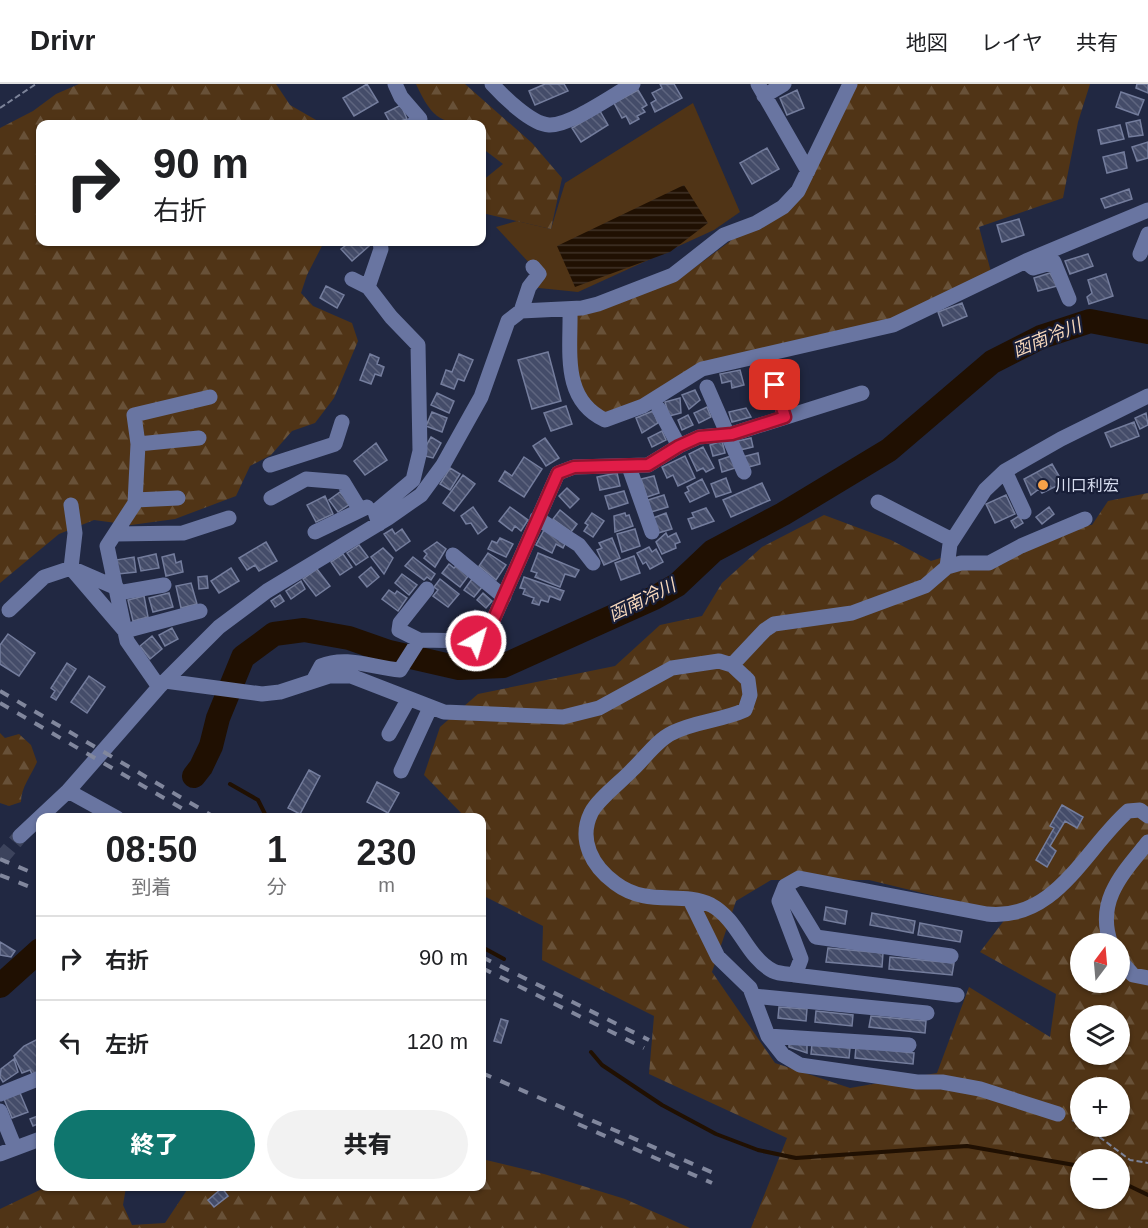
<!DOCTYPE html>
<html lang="ja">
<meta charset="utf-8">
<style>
body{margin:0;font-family:Helvetica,"Noto Sans JP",sans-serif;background:#f2f2f2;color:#202124;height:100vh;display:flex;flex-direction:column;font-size:22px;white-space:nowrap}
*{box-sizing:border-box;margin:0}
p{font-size:20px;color:#757577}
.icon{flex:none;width:33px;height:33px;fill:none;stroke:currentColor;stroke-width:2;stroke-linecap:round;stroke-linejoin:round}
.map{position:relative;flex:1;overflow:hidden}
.drawer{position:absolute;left:36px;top:729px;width:450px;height:378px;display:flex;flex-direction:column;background:#fff;border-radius:12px;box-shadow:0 2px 4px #0004}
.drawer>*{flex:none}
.banner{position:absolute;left:36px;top:36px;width:450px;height:126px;border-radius:12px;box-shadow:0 2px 4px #0004;background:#fff;color:#202124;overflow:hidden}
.needle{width:39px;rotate:16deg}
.buttons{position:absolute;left:1070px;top:849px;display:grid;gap:12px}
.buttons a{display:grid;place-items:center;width:60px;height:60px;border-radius:50%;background:#fff;box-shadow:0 2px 4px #0004;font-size:30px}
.pin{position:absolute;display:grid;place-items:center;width:51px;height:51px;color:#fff;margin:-26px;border-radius:12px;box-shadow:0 3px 9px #0006}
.me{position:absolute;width:66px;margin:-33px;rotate:38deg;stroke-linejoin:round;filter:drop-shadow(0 0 4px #0008)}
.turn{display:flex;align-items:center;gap:21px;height:126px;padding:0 18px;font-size:27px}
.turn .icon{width:78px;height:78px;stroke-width:2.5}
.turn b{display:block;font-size:42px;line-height:51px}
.eta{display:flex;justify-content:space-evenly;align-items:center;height:102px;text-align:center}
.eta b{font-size:36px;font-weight:800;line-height:42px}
.button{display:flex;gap:12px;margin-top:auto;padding:12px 18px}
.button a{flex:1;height:69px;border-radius:36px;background:#0f766e;color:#fff;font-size:24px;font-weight:800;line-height:69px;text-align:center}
.button a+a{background:#f2f2f2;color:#202124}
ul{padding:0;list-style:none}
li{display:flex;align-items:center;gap:18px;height:84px;padding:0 18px;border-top:2px solid #e0e0e0}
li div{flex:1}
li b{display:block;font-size:22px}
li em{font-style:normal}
header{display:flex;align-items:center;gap:36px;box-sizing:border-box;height:84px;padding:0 30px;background:#fff;border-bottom:2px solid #e0e0e0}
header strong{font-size:28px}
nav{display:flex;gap:33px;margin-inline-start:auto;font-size:21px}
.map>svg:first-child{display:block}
.green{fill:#503416}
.forest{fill:url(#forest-firs);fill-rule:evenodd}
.water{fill:url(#water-rules)}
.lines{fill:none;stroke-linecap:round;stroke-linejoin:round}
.stream{stroke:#201002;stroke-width:4}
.river{stroke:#201002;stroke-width:24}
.building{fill:url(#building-back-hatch);stroke:#747d9d;stroke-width:1.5}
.minor-tunnel{stroke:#3c435c;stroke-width:15;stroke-dasharray:15 8;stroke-linecap:butt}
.path{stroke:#7c8399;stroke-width:2;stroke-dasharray:6 3;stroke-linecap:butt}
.minor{stroke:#6975a1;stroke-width:15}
.rail{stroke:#81879d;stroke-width:4;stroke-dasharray:10 10;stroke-linecap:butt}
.route-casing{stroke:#92132f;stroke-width:15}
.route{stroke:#e11d48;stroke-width:10}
.poi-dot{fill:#f7a148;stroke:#181e38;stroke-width:2}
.labels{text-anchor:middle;stroke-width:4.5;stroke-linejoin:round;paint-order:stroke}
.poi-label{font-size:16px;fill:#d8def0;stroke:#181e38;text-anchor:start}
.water-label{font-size:18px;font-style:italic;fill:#f7d8bc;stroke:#181e38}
</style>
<header>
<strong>Drivr</strong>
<nav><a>地図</a><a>レイヤ</a><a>共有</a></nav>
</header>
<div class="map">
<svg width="1148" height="1144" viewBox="0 0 1148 1144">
<defs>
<pattern id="forest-firs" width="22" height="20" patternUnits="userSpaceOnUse" patternTransform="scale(1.5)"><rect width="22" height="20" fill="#503416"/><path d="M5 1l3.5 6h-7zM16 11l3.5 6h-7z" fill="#685138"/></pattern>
<pattern id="water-rules" width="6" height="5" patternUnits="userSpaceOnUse" patternTransform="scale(1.5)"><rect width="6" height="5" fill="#201002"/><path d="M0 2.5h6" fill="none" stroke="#403227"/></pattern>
<pattern id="building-back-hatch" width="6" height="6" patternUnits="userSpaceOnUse" patternTransform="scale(1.5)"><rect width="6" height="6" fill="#444c69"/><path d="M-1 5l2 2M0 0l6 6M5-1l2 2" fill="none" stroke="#5e657f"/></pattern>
</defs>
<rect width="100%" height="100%" fill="#212842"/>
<path class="green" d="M693,19l47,109 -26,18 -136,62 -49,-5 3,-21 -36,-39 21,-6 34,8 14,-46z"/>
<path class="forest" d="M79,0h197l14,21 33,19h-283v118h284l-17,33 -6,18 12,13 39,17 6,18 -24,57 -19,25 -23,8 -21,24 -21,11 -14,30 -61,23 -44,6 -37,-5 -35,14 -59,49v-455l33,-17 23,-17z
M416,0h49l67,59 30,35 -11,51 -69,-16v-32l21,-17 -21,-16v-24c-40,0 -49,-3 -66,-40z
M850,0h240l-12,38 -15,76 -84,29 12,45 -93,45 -206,56 -59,32 -34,10 -26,-29 4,-78 113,-37 105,-78z
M1148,409v735h-397l36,-90 -138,-64 5,-58 -112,-56 1,-34 -61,-31v-77l-17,-1 -41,-42 16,-48 38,-33 137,-28 45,-41 42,-9 20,-33 40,-36 62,-32 67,25 40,21 19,-6 41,10 72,-38 29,-2 16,-24zM771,796h98l140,34 -29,38 76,42 -6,43 -81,-50 -32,86 -87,15 -75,-25 -63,-91 24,-71zM1080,860h39v38h-39zM1080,932h39v38h-39zM1080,1004h39v38h-39zM1080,1076h39v38h-39z
M0,649l5,5 14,-4 12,11 6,17c-6,14 -16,25 -16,40l-12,4 -9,-3z
M482,1075l62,15 81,25 65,29h-690v-19l46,-22h80l-3,18 9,20 33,-2 24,-36 293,-1z"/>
<path class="water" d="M684,101l24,38 -38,29 -95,35 -18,-41z"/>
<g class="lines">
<path class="stream" d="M201,683l5,3
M230,700l28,16 9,18
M482,863l22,12
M591,968l11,13 60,40 54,29 42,16 38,8 171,-12 113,20
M1119,1097l29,14"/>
<path class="river" d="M194,692l7,-9 10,-21 7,-28 25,-61 31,-23 30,-4 45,8 40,14 70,16 44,-2 151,-68 23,-13 36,-34 70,-37 106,-64 103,-88 49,-25 49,-16 58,11
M0,902l40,-36"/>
</g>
<path class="building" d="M367,0l11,18 -24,14 -11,-18z
M545,0h19l4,7 -33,14 -6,-14z
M660,0h14l8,14 -27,14 -4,-9 5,-3 -4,-7 10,-5z
M1137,0h11v9l-12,-5z
M638,6l9,15 -5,3 3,4 -8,4 2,3 -9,5 -4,-8 -4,2 -8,-15z
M797,6l7,18 -17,7 -7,-17z
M1121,8l23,8 -6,15 -22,-8z
M401,21l6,14 -16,5 -6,-11z
M600,27l8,14 -27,17 -9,-14z
M1140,36l3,15 -14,2 -3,-14z
M1120,41l4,14 -23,5 -3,-14z
M1148,58v16l-11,3 -5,-14z
M767,64l12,21 -27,15 -12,-21z
M1124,68l3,16 -20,5 -4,-16z
M1129,105l3,10 -27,9 -4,-9z
M1019,135l5,16 -22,7 -5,-17z
M350,158h14l5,4 -17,15 -11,-12z
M1088,170l5,12 -23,8 -5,-13z
M1050,189l7,13 -19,5 -4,-13z
M1106,190l7,22 -24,8 -2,-7 5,-4 -4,-13z
M326,202l18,9 -7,13 -17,-10z
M962,219l5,13 -24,10 -5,-14z
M548,268l13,49 -29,8 -14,-49z
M370,270l9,4 -2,6 7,3 -3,9 -6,-2 -4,10 -11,-4z
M459,270l14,6 -9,21 -6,-2 -4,10 -13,-5 5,-14 6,2z
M740,286l4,15 -12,3 -1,-7 -9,2 -2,-9z
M695,306l5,10 -11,9 -7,-14z
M437,309l17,8 -5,12 -18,-8z
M680,314l1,15 -12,3 -4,-14z
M566,322l6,18 -21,7 -7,-18z
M707,323l4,10 -12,6 -5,-10z
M746,324l5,9 -19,5 -3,-10z
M653,327l5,12 -16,10 -6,-15z
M432,328l15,6 -5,14 -16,-6z
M1146,329l2,12 -8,4 -5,-11z
M688,331l5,10 -11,5 -4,-10z
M1134,338l5,14 -28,11 -6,-14z
M662,347l4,9 -14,7 -4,-9z
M431,353l10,6 -8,15 -12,-3z
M545,354l14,20 -13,8 -13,-20z
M751,354l2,9 -13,3 -2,-9z
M722,357l3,12 -12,3 -3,-11z
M376,359l11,17 -22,15 -11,-14z
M703,363l11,21 -8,4 -3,-4 -6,3 -8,-17z
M758,369l2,11 -15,4 -3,-11z
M685,372l10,22 -17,8 -5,-11 -6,3 -5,-11z
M731,372l4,12 -13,4 -3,-12z
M524,373l18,12 -18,28 -25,-16 6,-10 7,5z
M1052,380l11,19 -21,10 -3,-4 -8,6 -7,-16z
M450,384l10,6 -10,16 -10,-6z
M617,389l3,13 -20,4 -3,-13z
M463,391l12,9 -21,27 -11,-8z
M654,392l5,17 -12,4 -6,-18z
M726,394l5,14 -15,5 -5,-13z
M702,395l7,14 -19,9 -5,-9 4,-2 -2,-4z
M762,399l8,17 -39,17 -8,-17z
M567,404l12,11 -9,9 -11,-12z
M624,407l4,12 -19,6 -4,-13z
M340,408l10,12 -12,8 -9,-12z
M664,411l4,12 -17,5 -3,-12z
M1006,411l9,19 -20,9 -9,-19z
M325,412l8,18 -17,8 -9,-17z
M473,423l14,20 -9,7 -7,-11 -5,1 -5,-8z
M510,423l18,13 -7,11 -6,-5 -3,5 -13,-10z
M1049,423l5,7 -12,10 -6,-7z
M706,424l8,13 -22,8 -4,-10 6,-2 -2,-4z
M560,426l17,14 -6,8 -18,-13z
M592,429l12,8 -11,16 -9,-6 4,-6 -3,-2z
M625,429l1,3 3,-1 4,11 -18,6 -1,-16z
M666,429l6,16 -14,4 -5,-15z
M1019,432l4,7 -8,5 -4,-7z
M392,445l3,5 7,-5 8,12 -14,10 -12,-17z
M635,445l5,17 -18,6 -5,-18z
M544,446l17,9 -1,2 5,3 -2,4 -7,-4 -4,9 -16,-8z
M666,449l2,4 8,-4 4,9 -5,2 1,4 -14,6 -6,-12z
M500,454l13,6 -7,13 -18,-8 4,-8 5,2z
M612,454l8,20 -16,7 -7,-15 5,-2 -3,-5z
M266,458l11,19 -18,10 -4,-6 -8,5 -8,-12z
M437,458l9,7 -11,18 -11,-9 3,-4 -3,-3z
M359,461l9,12 -12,8 -9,-12z
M649,463l3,5 4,-3 7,13 -13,7 -4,-7 -3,2 -6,-11z
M383,464l10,10 -9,16 -13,-17z
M488,469l18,12 -10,15 -17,-14z
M538,469l41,17 -4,7 -10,-3 -5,13 -25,-10 2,-4 -6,-2z
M156,470l3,14 -18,3 -3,-13z
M174,470l2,9 5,-2 2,11 -17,4 -4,-19z
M343,470l9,13 -12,8 -9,-13z
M634,472l6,17 -19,7 -6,-17z
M134,473l2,15 -18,2 -2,-14z
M413,473l22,17 -4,6 -4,-3 -3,3 -19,-14z
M449,480l5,4 2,-2 13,9 -9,12 -18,-14z
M371,483l8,10 -12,10 -8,-10z
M231,484l8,13 -20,12 -8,-12z
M317,485l13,17 -14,10 -13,-17z
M402,490l15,11 -8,10 -14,-12z
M207,492l1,12 -9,1 -1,-12z
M524,493l40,14 -4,9 -10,-4 -2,6 -7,-2 -2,5 -7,-2 2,-5 -11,-4 2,-5 -5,-1z
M440,495l19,15 -11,13 -15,-11 5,-6 -4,-3z
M472,495l10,8 -8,10 -10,-7z
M301,497l4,8 -14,10 -5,-8z
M191,499l6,21 -16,4 -5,-22z
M389,506l6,4 2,-3 10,7 -9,13 -16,-12z
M169,509l4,14 -20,5 -4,-14z
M483,509l9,8 -6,7 -9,-8z
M280,511l4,6 -9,6 -4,-6z
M144,512l4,21 -15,4 -5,-21z
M475,526l9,8 -13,17 -9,-8z
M172,544l6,11 -13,7 -6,-11z
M8,550l27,19 -16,23 -19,-12v-19z
M152,552l10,13 -12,10 -10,-13z
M67,579l9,6 -20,31 -5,-3 4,-6 -4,-3z
M89,592l16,11 -18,26 -16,-11z
M309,686l11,6 -20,38 -12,-6z
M377,698l22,11 -11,20 -21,-11z
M1062,721l21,12 -6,11 -12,-7 -15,25 6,5 -9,16 -11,-7 18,-32 -4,-2z
M826,823l21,4 -2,13 -21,-4z
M872,829l43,8 -2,12 -43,-8z
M920,839l42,8 -2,11 -42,-7z
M0,858l15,9 -4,6 -11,-2z
M828,864l55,5 -1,14 -56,-5z
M890,873l64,6 -2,12 -63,-6z
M779,923l28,2 -1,12 -28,-3z
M816,927l37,4 -1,11 -37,-4z
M871,932l55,5 -1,12 -56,-6z
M501,935l7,2 -7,22 -7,-2z
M40,954v33l-8,3 -2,-4 -8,3 -8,-17 10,-10z
M789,958l18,2v9l-18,-6z
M812,960l38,4 -1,10 -38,-4z
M856,963l58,6 -1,11 -58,-6z
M14,975l4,13 -15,10 -3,-5 1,-8z
M20,1009l8,19 -16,6 -8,-19z
M40,1031v8l-7,3 -3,-7z
M222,1104l6,8 -14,11 -6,-7z"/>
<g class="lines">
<path class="minor-tunnel" d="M0,776l20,-24"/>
<path class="path" d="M0,24l36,-24
M1072,1036l8,4
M1085,1042l45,34 18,3"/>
<path class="minor" d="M395,0l6,13 19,22 -7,5
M492,0c11,12 39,40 57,41 21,1 64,-30 84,-41
M758,0l50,87
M764,12l20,-12
M1140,170l8,-20
M1028,180l5,4 21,-6 15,37
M352,195l16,8
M570,225c1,42 -9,90 35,111l38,-14 59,-37 191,-44 133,-64 122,-51
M521,227l8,-24 10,-13 -6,-7
M770,286l15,47
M707,303l37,85
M659,325l20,37
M138,360l61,-6
M270,381l65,-21 7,-22
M629,383l23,65
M1005,387l19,41
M271,414l35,-19 37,3 17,28
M135,416l43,-2
M878,418l74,38
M71,421l4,28 -4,35 54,63 75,-20
M537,434l42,27 14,18
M379,440l-4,-12 38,-32 7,-29 -2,-106 -27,-28 -23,-30 13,-38 -1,-7
M315,448l52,-25
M116,450l67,-1 46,-15
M453,471l51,42
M947,483l14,-4h28l32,-17 64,-27
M427,505l-27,34 -1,7 20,10 57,1 11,-7 71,-161 16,-6 74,-2 31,-19 20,-9 33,-3 130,-41
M118,509l46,-8
M9,526l35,-33 27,-9 46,20
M732,581l33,-35 9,-6 78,-11 73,-27 22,-19 3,-23 35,-54 20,-19 56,-32 87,-43
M314,595l7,-13c26,-11 52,2 79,4l19,-30
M165,597l97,13 18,-2 49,-16h22l93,36 119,5 36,-9 73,-40 47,-7 13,4 16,15 2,15 -5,15c-24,11 -50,11 -73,23 -15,7 -28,26 -40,37 -10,11 -35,30 -41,43 -13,27 1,53 24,70 33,25 66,7 96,22 28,15 35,52 62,66 6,3 16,3 22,4l6,-16 -22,-58 6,-15 14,-8 188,36c69,7 97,-64 141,-103l12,-1 8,6
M159,603l-32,-46 -20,-95 28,-43 3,-59 -4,-29 76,-18
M389,650l19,-34
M401,687l29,-63
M68,707l49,27
M20,752l48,-45 91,-104 60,-60 48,-36 121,-73 33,-23 22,-30 38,-68 27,-76 13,-10 61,-3 16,-4 75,-29 51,-40 32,-12 27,-16 15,-16 52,-107
M785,802l31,51 135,19
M690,816l28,57 32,31 18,48 15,19 17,10 117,17h25l38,7 78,25
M1111,860c-16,-43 12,-71 37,-102
M1119,875l14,16 15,3
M795,891l162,20
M753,912l174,17
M768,952l141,9
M0,1010l40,-16
M0,1027l15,37
M0,1070l40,-15"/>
<path class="rail" d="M0,607l216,127
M0,619l188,109
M0,775l40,17
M0,791l40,16
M482,873l167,83
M482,884l162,80
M482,989l234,101
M578,1040l134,59"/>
</g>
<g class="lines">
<defs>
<path id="route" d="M476,557l11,-7 8,-18 63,-143 16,-6 74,-2 31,-19 20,-9 33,-3 53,-17 -10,-32"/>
</defs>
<use href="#route" class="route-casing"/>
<use href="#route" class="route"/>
</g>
<circle class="poi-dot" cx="1043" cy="401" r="6"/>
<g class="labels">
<g class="poi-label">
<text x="1055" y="407">川口利宏</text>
</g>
<g class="water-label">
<text transform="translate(1047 254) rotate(-22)" y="6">函南冷川</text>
<text transform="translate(642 516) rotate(-26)" y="6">函南冷川</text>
</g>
</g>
</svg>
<div class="buttons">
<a><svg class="needle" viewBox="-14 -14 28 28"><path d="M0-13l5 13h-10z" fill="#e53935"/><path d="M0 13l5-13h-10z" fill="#757577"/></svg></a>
<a><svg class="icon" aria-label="layers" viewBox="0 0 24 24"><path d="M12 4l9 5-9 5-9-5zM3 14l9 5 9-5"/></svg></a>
<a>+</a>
<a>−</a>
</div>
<div class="pin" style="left:775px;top:301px;background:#d93025"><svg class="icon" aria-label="arrive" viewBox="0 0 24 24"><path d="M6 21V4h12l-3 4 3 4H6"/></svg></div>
<svg class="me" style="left:476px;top:557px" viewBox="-20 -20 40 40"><circle r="17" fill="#e11d48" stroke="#fff" stroke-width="3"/><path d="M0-11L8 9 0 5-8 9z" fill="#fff"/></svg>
<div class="banner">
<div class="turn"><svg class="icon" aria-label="right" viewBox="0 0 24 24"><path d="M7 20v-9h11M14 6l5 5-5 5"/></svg><div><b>90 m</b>右折</div></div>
</div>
<section class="drawer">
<div class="eta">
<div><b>08:50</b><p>到着</p></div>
<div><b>1</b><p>分</p></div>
<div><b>230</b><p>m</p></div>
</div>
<ul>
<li><svg class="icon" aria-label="right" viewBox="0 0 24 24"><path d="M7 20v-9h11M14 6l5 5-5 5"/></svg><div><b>右折</b></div><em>90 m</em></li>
<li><svg class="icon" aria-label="left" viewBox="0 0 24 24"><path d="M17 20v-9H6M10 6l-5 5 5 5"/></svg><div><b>左折</b></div><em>120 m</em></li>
</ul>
<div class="button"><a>終了</a><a>共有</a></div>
</section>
</div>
